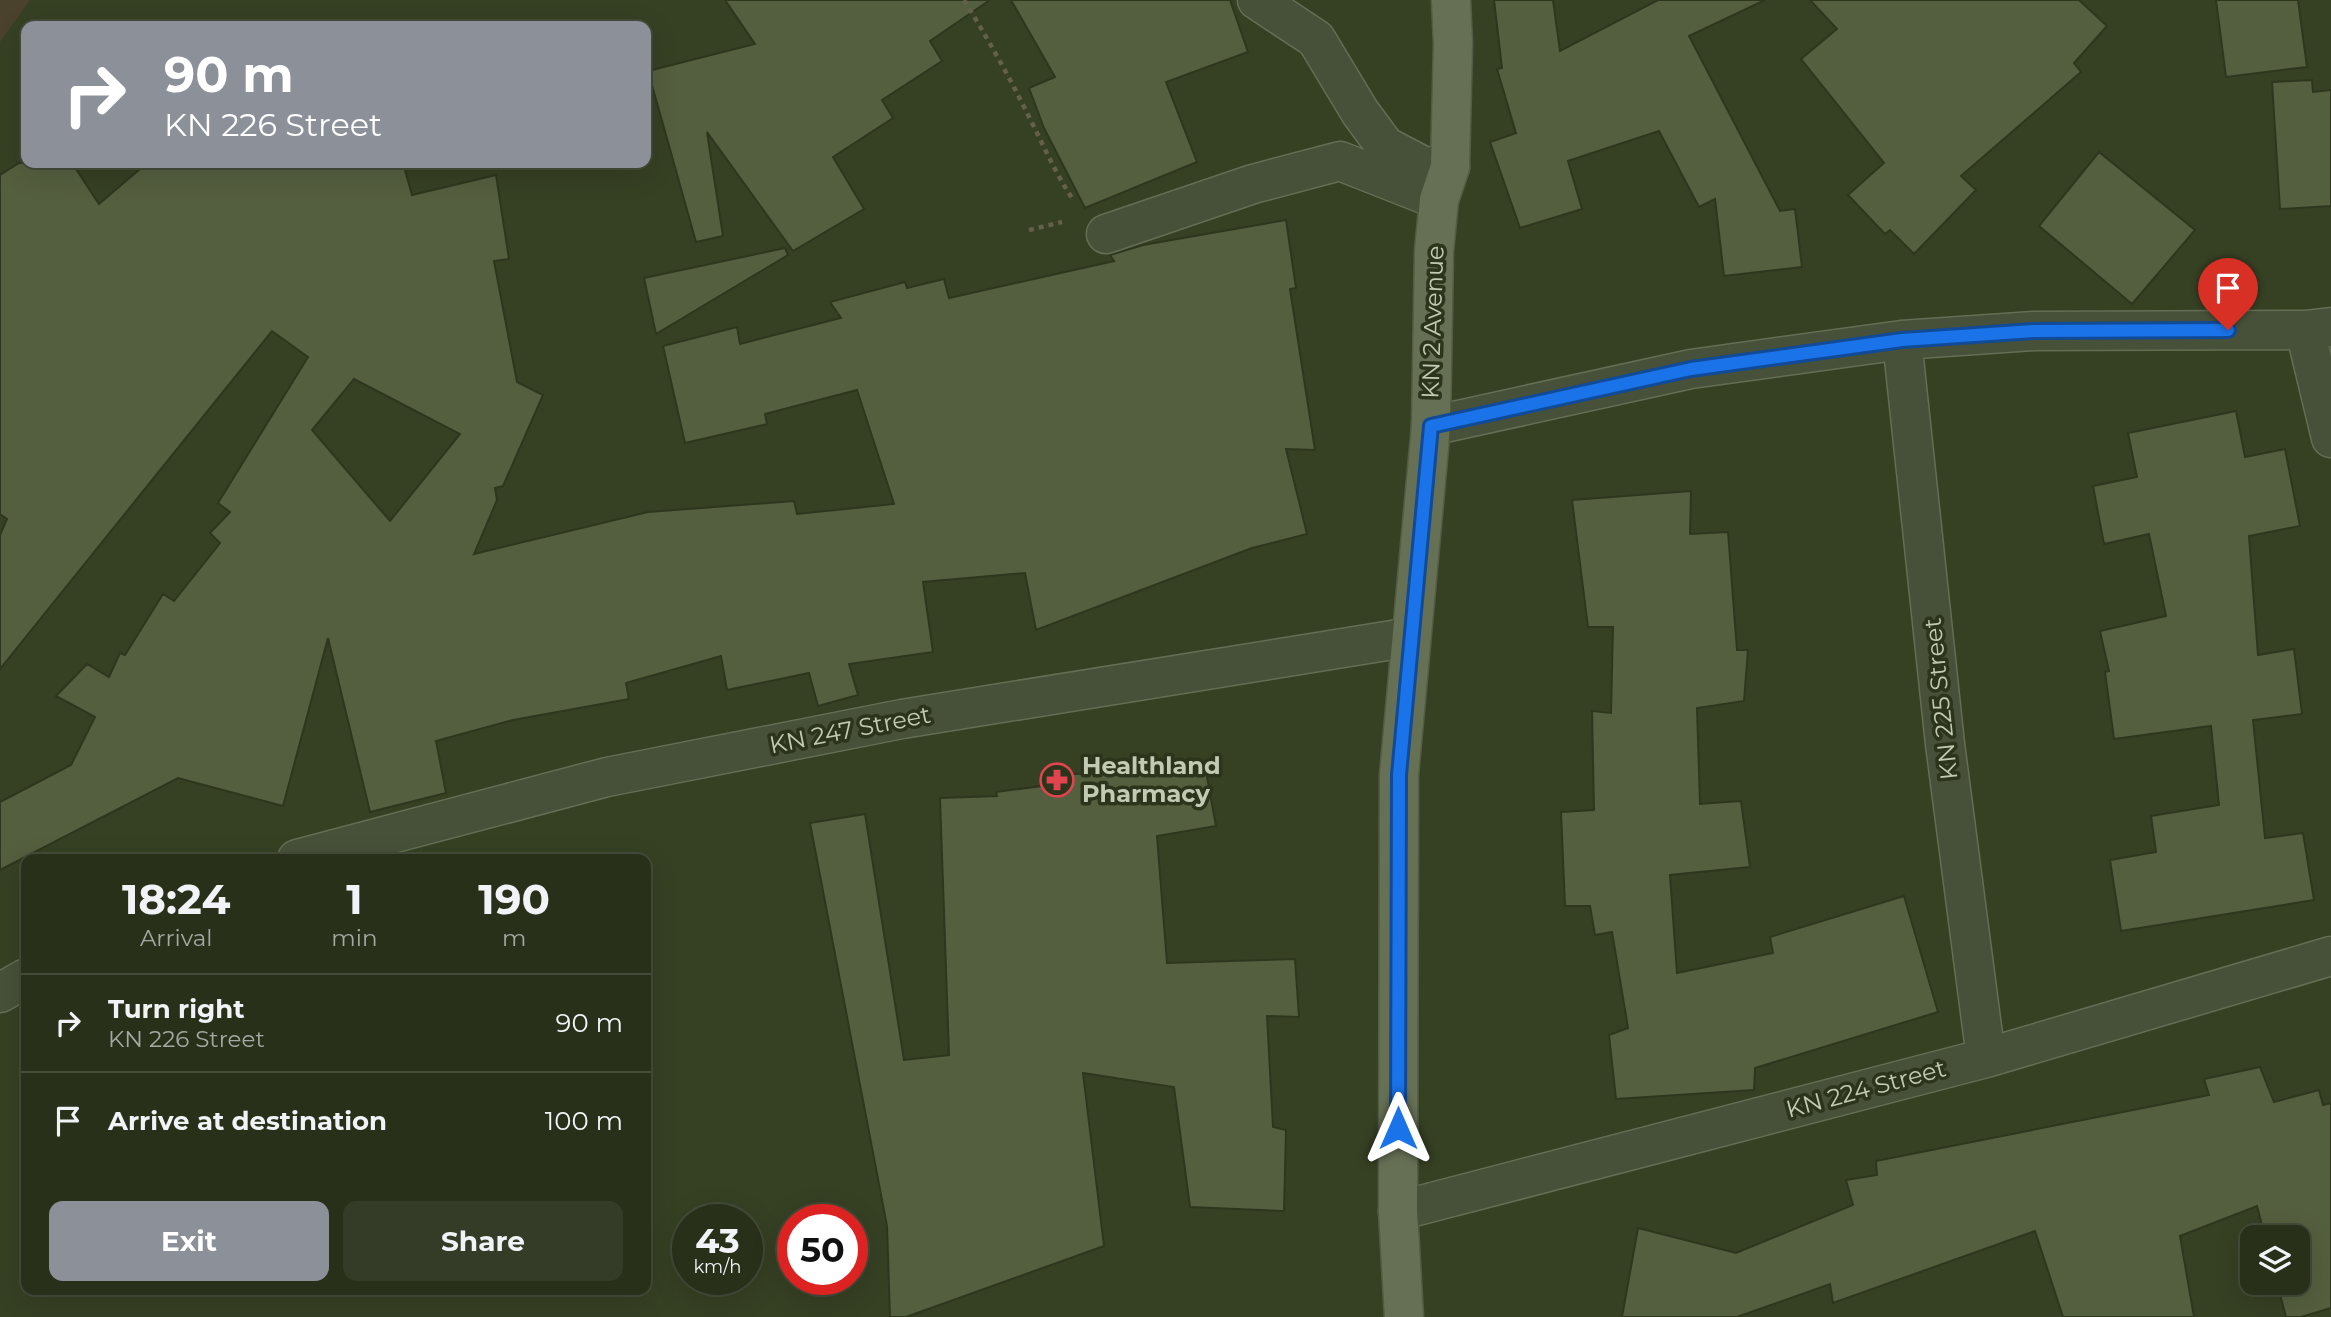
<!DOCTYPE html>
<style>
body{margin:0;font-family:Montserrat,sans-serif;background:#343c27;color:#f1f3f6;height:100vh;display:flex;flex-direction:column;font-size:26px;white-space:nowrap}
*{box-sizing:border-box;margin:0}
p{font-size:23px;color:#a5a9a2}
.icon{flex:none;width:38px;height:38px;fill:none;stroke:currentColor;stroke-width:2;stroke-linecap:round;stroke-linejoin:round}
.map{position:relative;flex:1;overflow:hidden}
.side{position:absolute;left:21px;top:854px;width:630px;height:441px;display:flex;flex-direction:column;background:#28301a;border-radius:14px;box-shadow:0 7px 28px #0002,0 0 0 2px #444b39}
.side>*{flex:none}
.top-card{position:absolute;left:21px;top:21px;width:630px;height:147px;border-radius:14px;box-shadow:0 7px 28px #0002,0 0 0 2px #444b39;background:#8c9099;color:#fff;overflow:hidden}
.buttons{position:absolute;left:2240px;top:1225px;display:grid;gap:14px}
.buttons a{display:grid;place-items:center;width:70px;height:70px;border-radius:14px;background:#28301a;box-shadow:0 7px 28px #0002,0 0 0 2px #444b39;font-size:35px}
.speed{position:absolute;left:672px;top:1204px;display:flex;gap:14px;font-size:35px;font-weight:700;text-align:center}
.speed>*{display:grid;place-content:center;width:91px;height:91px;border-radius:50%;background:#28301a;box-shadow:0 7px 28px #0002,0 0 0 2px #444b39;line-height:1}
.speed small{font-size:18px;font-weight:400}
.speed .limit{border:10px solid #d22;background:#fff;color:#111}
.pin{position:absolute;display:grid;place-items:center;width:60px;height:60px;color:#fff;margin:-72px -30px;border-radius:50% 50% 50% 0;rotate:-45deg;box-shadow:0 0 7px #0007}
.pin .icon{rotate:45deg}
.me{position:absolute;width:77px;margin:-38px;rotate:0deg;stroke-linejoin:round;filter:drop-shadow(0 0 5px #0008)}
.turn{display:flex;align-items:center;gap:24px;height:147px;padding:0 28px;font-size:32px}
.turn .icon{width:91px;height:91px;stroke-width:2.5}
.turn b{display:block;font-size:49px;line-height:60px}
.eta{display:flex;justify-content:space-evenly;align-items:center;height:119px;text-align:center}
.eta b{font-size:42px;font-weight:700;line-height:49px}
.primary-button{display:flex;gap:14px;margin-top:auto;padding:14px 28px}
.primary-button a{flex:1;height:80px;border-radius:14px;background:#8c9099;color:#fff;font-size:28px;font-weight:700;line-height:80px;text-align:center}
.primary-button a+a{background:#343c27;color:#f1f3f6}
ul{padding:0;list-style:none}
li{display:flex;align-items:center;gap:21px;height:98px;padding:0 28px;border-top:2px solid #444b39}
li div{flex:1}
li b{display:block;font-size:26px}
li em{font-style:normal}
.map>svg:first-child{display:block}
.green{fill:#4a422c}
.building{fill:#545f3f;stroke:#2e371e;stroke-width:2;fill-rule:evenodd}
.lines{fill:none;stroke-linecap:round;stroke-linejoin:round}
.minor-casing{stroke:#646e55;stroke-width:41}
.major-casing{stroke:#535c44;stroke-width:41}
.path{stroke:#63614a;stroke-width:4.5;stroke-dasharray:5 5;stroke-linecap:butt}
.minor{stroke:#475038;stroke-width:38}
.major{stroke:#667055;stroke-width:38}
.route-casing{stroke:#114b97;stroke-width:18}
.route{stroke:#1a73e8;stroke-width:12}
.labels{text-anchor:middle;stroke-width:7;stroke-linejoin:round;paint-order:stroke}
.street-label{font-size:24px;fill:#c1cbb4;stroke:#2c351c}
.poi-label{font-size:24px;font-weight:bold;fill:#c1cbb4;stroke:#2c351c;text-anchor:start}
</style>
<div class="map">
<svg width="2331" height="1317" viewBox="0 0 2331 1317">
<rect width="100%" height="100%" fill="#364023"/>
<path class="green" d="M0,0h30l-30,42z"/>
<path class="building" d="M725,0h265l-60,41 12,20 -60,39 11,18 -60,39 31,52 -71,42 -86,-119 16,104 -27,6 -48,-171 107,-27z
M1011,0h219l18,52 -82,30 31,80 -112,46 -41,-80 -15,-40 26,-11z
M1494,0h59l7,51 98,-51h107l-76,36 91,175 15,-2 7,58 -78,9 -9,-77 -16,8 -40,-76 -91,30 14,48 -62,19 -30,-86 26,-9 -19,-64 5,-1z
M1810,0h269l28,26 -33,37 7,9 -120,104 15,14 -62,64 -24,-24 -5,4 -37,-39 36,-32 -83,-104 36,-30z
M2216,0h82l9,67 -81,10z
M2312,80l1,12 18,-2v116l-51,3 -8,-127z
M2099,152l96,78 -63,74 -93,-78z
M19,163h53l27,41 48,-41h256l9,32 84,-20 13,84 -15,2 23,121 26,13 -40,91 -8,2 2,12 -23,54 174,-42 146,-11 3,13 97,-10 -37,-114 -92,24 2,10 -82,19 -22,-97 74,-19 3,17 101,-26 -11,-16 75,-20 2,6 37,-9 5,19 165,-37 -4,-6 33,-10 143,-25 10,68 -6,1 25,161 -29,-1 21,85 -55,14 -216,82 -11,-57 -102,9 10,70 -84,12 9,31 -40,11 -9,-33 -82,17 -6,-34 -95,27 3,16 -116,21 -77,21 10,52 -76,19 -42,-174 -45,168 -105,-28 -178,92v-68l71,-37 24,-48 -39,-21 31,-32 22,13 11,-24 5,2 38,-61 11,7 46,-58 -10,-10 20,-21 -12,-9 90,-146 -36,-26 -272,338v-134l7,-16 -7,-5v-339zM354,379l106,55 -70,87 -78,-91z
M785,248l3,7 -132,79 -12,-56z
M2236,411l9,46 40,-8 15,77 -51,10 9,119 36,-6 8,65 -49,6 12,118 38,-5 11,67 -193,31 -11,-71 46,-8 -5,-36 68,-11 -8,-79 -97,13 -9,-67 4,-1 -9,-40 66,-15 -17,-82 -45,10 -11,-58 44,-9 -9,-44z
M1691,491l-1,43 38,-2 9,118h11l-4,51 -47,7 3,96 41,-3 9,66 -80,8 7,98 96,-20 -3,-16 134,-41 34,116 -183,56 -1,22 -138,9 -7,-64 19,-7 -16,-96 -17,3 -5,-29h-25l-4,-94 33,-2 -2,-99 19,2 2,-86h-25l-16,-127z
M1206,771l10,55 -59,10 10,127 128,-4 4,58 -32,-1 6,111 13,3 -2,81 -94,-4 -16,-120 -91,-14 21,173 -198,71h-16l-3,-91 -77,-403 55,-9 39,246 45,-5 -9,-257 57,-2 -1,-4 76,-10v-8z
M2260,1067l14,35 45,-12 4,15 8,-2v205l-30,9h-15l-9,-34h21v-46h-33l-8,-31 -77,30 14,81h-131l-28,-86 -202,72 -3,-19 -93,33h-115l16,-89 98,25 117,-48 -7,-25 31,-5 -1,-14 333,-66 -5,-16z"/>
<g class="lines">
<defs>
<path id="minor" d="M1257,0l59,39 44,73 25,34 38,20 27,1
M1106,234l147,-50 87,-23 99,39
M2305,330l26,108
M1902,340l43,404 41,314
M1431,426l260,-57 211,-29 132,-9 271,-1 26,-3
M297,859l310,-82 295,-58 509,-82
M0,993l26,-15
M1398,1211l588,-153 345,-102"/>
<path id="major" d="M1404,1317l-6,-106 1,-436 32,-349 3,-175 5,-51 11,-33 3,-123 -2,-44"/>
</defs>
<use href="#minor" class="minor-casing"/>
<use href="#major" class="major-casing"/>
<path class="path" d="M964,0c24,39 46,78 66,119 15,29 25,54 44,82
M1029,230l33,-8"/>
<use href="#minor" class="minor"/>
<use href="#major" class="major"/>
</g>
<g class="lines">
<defs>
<path id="route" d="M1398,1128l1,-353 32,-349 260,-57 211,-29 132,-9 194,-1"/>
</defs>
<use href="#route" class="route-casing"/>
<use href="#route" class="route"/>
</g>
<defs>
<symbol id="pharmacy-ring" viewBox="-11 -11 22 22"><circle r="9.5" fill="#2c351c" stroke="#e0444e" stroke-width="1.5"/><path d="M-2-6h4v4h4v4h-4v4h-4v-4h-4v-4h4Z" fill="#e0444e"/></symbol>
</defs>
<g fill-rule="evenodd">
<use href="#pharmacy-ring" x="1038" y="761" width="38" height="38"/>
</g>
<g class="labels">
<g class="street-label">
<text transform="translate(1433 322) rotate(-88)" y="8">KN 2 Avenue</text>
<text transform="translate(1941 699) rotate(-96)" y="8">KN 225 Street</text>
<text transform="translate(850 730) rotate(-11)" y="8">KN 247 Street</text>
<text transform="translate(1866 1089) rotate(-15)" y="8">KN 224 Street</text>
</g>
<g class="poi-label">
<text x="1082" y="774">Healthland<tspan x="1082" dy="28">Pharmacy</tspan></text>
</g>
</g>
</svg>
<div class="buttons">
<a><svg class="icon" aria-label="layers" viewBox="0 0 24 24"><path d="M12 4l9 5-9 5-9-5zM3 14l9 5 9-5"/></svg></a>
</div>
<div class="speed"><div>43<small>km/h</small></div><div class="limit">50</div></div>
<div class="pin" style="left:2228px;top:330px;background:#d93025"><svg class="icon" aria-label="arrive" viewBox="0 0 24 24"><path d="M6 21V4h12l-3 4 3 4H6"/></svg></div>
<svg class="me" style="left:1398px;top:1128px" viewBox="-20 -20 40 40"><path d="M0-17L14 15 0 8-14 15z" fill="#1a73e8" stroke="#fff" stroke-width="4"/></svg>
<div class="top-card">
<div class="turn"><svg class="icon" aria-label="right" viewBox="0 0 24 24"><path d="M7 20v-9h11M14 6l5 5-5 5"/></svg><div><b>90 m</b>KN 226 Street</div></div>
</div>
<section class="side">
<div class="eta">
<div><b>18:24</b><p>Arrival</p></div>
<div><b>1</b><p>min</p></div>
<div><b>190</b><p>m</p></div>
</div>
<ul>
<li><svg class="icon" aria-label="right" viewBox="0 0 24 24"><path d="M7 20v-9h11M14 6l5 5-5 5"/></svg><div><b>Turn right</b><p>KN 226 Street</p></div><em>90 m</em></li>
<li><svg class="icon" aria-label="arrive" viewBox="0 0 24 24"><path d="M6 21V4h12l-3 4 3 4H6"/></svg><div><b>Arrive at destination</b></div><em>100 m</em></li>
</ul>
<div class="primary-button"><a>Exit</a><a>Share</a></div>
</section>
</div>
